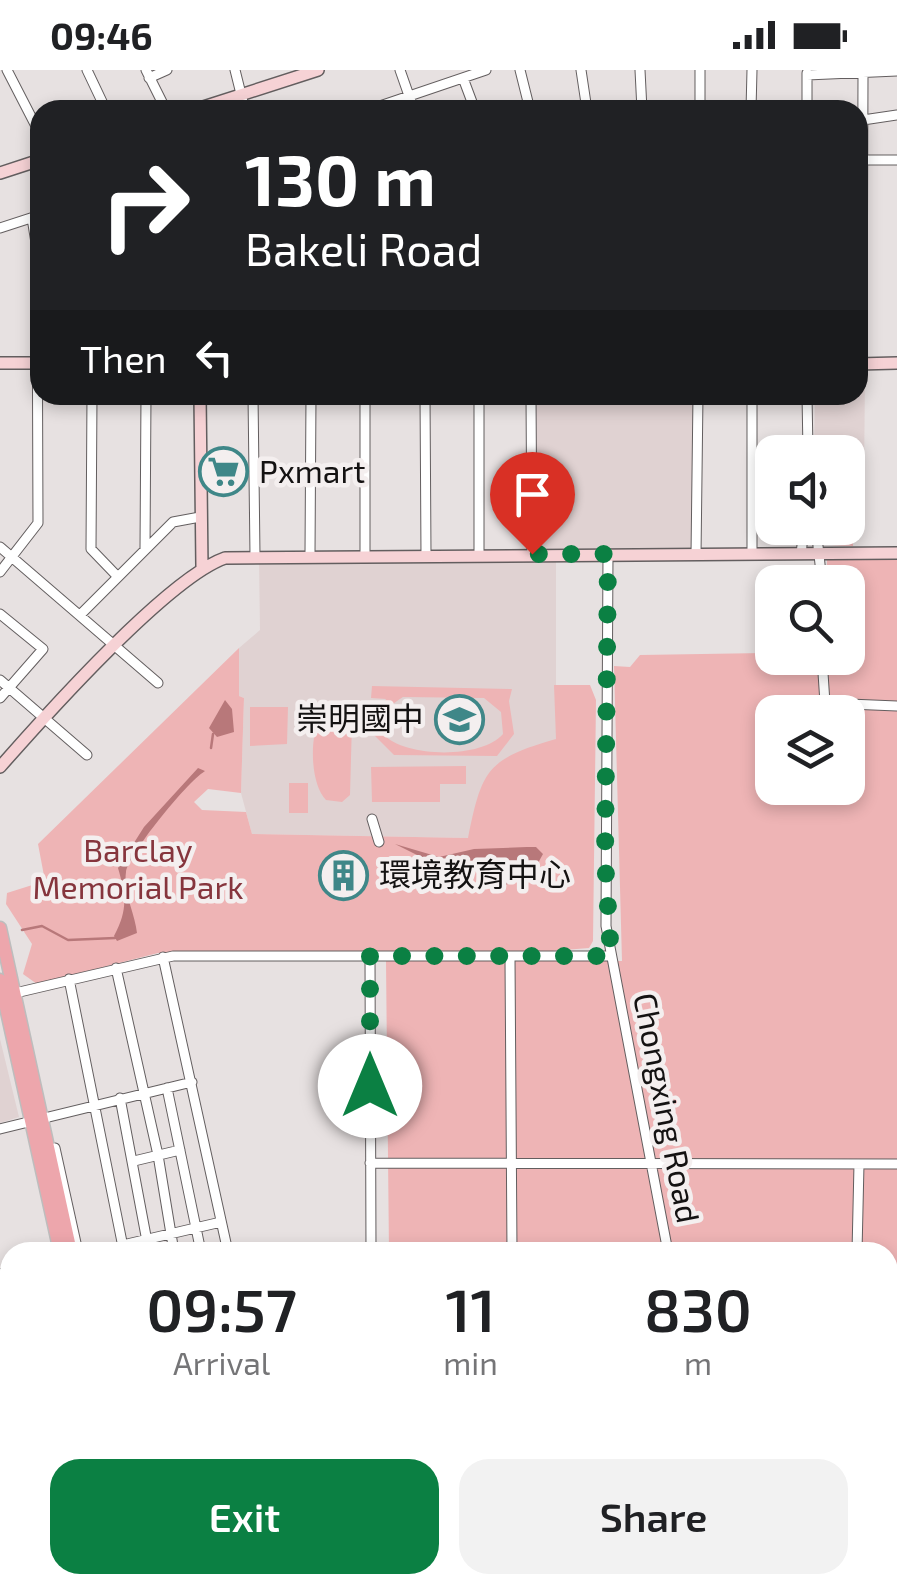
<!DOCTYPE html>
<meta charset="utf-8">
<style>
body{margin:0;font-family:"Exo 2","Noto Sans TC",sans-serif;background:#f2f2f2;color:#202124;height:100vh;display:flex;flex-direction:column;font-size:38px;white-space:nowrap}
*{box-sizing:border-box;margin:0}
p{font-size:32px;color:#757577}
.icon{flex:none;width:55px;height:55px;fill:none;stroke:currentColor;stroke-width:2;stroke-linecap:round;stroke-linejoin:round}
.map{position:relative;flex:1;overflow:hidden}
.side{position:absolute;left:0px;top:1172px;width:898px;height:352px;display:flex;flex-direction:column;background:#fff;border-radius:30px 30px 0 0;box-shadow:0 5px 15px #0003}
.side>*{flex:none}
.guide{position:absolute;left:30px;top:30px;width:838px;height:305px;border-radius:30px;box-shadow:0 5px 15px #0003;background:#202124;color:#fff;overflow:hidden}
.controls{position:absolute;left:755px;top:365px;display:grid;gap:20px}
.controls a{display:grid;place-items:center;width:110px;height:110px;border-radius:20px;background:#fff;box-shadow:0 5px 15px #0003;font-size:50px}
.pin{position:absolute;display:grid;place-items:center;width:85px;height:85px;color:#fff;margin:-102px -42px;border-radius:50% 50% 50% 0;rotate:-45deg;box-shadow:0 0 10px #0007}
.pin .icon{rotate:45deg}
.me{position:absolute;width:110px;margin:-55px;rotate:0deg;stroke-linejoin:round;filter:drop-shadow(0 0 8px #0008)}
.turn{display:flex;align-items:center;gap:35px;height:210px;padding:0 50px;font-size:45px}
.turn .icon{width:130px;height:130px;stroke-width:2.5}
.turn b{display:block;font-size:70px;line-height:85px}
.then{display:flex;align-items:center;height:95px;padding:0 50px;background:#0003;gap:20px;font-size:38px}
.eta{display:flex;justify-content:space-evenly;align-items:center;height:170px;text-align:center}
.eta b{font-size:60px;font-weight:600;line-height:70px}
.cta{display:flex;gap:20px;margin-top:auto;padding:20px 50px}
.cta a{flex:1;height:115px;border-radius:30px;background:#0b8043;color:#fff;font-size:40px;font-weight:600;line-height:115px;text-align:center}
.cta a+a{background:#f2f2f2;color:#202124}
.status{display:flex;justify-content:space-between;align-items:center;height:70px;padding:0 50px;background:#fff;direction:ltr}
.status svg{height:28px;fill:currentColor}
.map>svg:first-child{display:block}
.built{fill:#e0d2d2}
.green{fill:#eeb4b5;fill-rule:evenodd}
.water{fill:#b8787a}
.lines{fill:none;stroke-linecap:round;stroke-linejoin:round}
.stream{stroke:#b8787a;stroke-width:2.5}
.street-casing{stroke:#635e5f;stroke-width:11}
.secondary-casing{stroke:#635e5f;stroke-width:14}
.primary-casing{stroke:#bdbdbd;stroke-width:15}
.street{stroke:#fff;stroke-width:9}
.secondary{stroke:#f6d2d5;stroke-width:11}
.primary{stroke:#eda6ac;stroke-width:12}
.rail-casing{stroke:#817d7d;stroke-width:6}
.rail{stroke:#f4efef;stroke-width:2.5;stroke-dasharray:8;stroke-linecap:butt}
.route{stroke:#0b8043;stroke-width:18;stroke-dasharray:0 32.4}
.labels{text-anchor:middle;stroke-width:9;stroke-linejoin:round;paint-order:stroke}
.poi-label{font-size:32px;fill:#141212;stroke:#f4efef;text-anchor:start}
.park-label{font-size:32px;fill:#86353d;stroke:#f4efef}
.street-label{font-size:32px;fill:#141212;stroke:#f4efef}
</style>
<div class="status"><b>09:46</b><svg viewBox="0 0 49 12"><path d="M0 12V9h3v3zM5 12V6h3v6zM10 12V3h3v9zM15 12V0h3v12zM26 1h20v11H26zM47 4h2v5h-2z"/></svg></div>
<div class="map">
<svg width="897" height="1524" viewBox="0 0 897 1524">
<rect width="100%" height="100%" fill="#e7e1e1"/>
<path class="built" d="M858,304h7l-1,105 -16,-1v-26h-34l1,-57h43z
M536,325h158l-1,155 -156,-1z
M556,488v181l-87,99 -217,-4 -11,-41 3,-95 -5,-2v-48l21,-18 -1,-70z
M0,969l19,78 -19,6z
M10,1462v53h111l2,9h-123v-58z"/>
<path class="green" d="M848,408h4l1,68 -22,-1 -10,-17h27z
M827,487l70,1v848h-9v-154h-499l-3,-291h236l-8,-295 16,1 10,-12 132,-2v5h76v-76h-21zM772,642h76v76h-76z
M239,578v48l5,2 -3,95 -33,-4 -14,13 8,8 44,2 6,22 216,4c14,-69 19,-79 88,-99l-2,-54h36l6,15 -3,241 -4,7 -88,7 -343,-2 -121,31 -14,-10 9,-30 -26,-40 1,-11 38,-12 -7,-37z
M372,616l140,3 -3,12 5,33 -17,22 -103,-1 -20,-20 -1,-14 13,-22 -15,-1zM403,627l81,1 17,14 2,22c-21,25 -98,24 -120,0 -3,-18 5,-28 20,-37z
M250,637h38l-1,37 -37,2z
M338,641l14,11 -2,73 -8,7 -16,-2c-16,-16 -17,-65 -5,-83z
M466,696v18h-26v18h-68l-1,-35z
M289,713h19v30h-19z
M888,1357l9,1v56l-9,1z"/>
<path class="water" d="M225,630l7,9 2,23 -17,5 -8,-9z
M198,698l7,3c-20,13 -76,83 -79,101 -3,21 9,41 11,61l-20,8 -3,-5c14,-26 12,-40 4,-68l26,-41z
M395,774l44,13 35,-8 53,-2h9l7,7 -5,9 -32,22 -42,-21 -37,-4z"/>
<g class="lines">
<path class="stream" d="M211,678l2,-14
M22,860l20,-4 26,14 47,-2"/>
<defs>
<path id="street" d="M7,0l33,64
M87,0l19,40
M146,0l20,40
M235,0l10,40
M400,0l14,40
M520,0l10,40
M581,0l6,40
M640,0l2,40
M700,0v40
M807,3v37
M807,5l90,-4
M149,8l18,-8
M463,8l12,32
M368,40l118,-40
M751,40l1,-40
M863,50l34,-5
M858,90h39
M0,158l40,-13
M862,294l1,-289
M92,325l-1,154 27,28
M253,325l2,160
M365,325v160
M425,325l1,159
M479,325v159
M531,325l1,159
M752,325v159
M807,325l1,57
M816,458l6,54
M0,477l158,136
M145,480l1,-155
M310,484l1,-159
M608,484l-2,372 62,326
M801,484l3,-26
M696,485l2,-160
M0,502l38,-49 -1,-274 -5,-31
M0,544l43,35 -43,49
M80,545l93,-93 27,-5
M822,588l3,45 72,3
M0,610l87,75
M372,749l7,23
M370,886l1,296
M163,887l65,295
M510,889l2,293
M116,898l42,187 16,97
M69,909l55,273
M11,924l162,-38h438
M167,1018l34,164
M120,1028l29,154
M0,1059l192,-47
M55,1078l23,104
M134,1091l46,-11
M370,1093l527,1
M93,1182l128,-30
M857,1182l2,-88
M0,1204l10,-3
M0,1392l10,-3
M157,1515l1,9
M282,1515l7,9
M327,1515l4,9
M474,1515l3,9
M512,1515l2,9
M566,1515l2,9
M609,1515l1,9
M769,1515l2,9
M834,1515l1,9
M857,1515l2,9
M172,1524l47,-9"/>
<path id="secondary" d="M194,40l124,-40
M0,103l40,-13
M0,293h40
M858,294l39,-1
M200,325l2,172
M0,697c44,-50 168,-189 225,-209l672,-5"/>
<path id="primary" d="M0,858l71,324
M0,910l60,272
M888,1483l9,-1
M888,1496l9,-2
M136,1515l2,9
M147,1515l2,9
M619,1524l61,-9
M699,1524l61,-9"/>
</defs>
<use href="#street" class="street-casing"/>
<use href="#secondary" class="secondary-casing"/>
<use href="#primary" class="primary-casing"/>
<use href="#street" class="street"/>
<use href="#secondary" class="secondary"/>
<use href="#primary" class="primary"/>
<defs>
<path id="rail" d="M888,1350l9,1
M0,1381l10,-4"/>
</defs>
<use href="#rail" class="rail-casing"/>
<use href="#rail" class="rail"/>
</g>
<g class="lines">
<path class="route" d="M370,1016v-130h241l-6,-97 3,-305h-76"/>
</g>
<defs>
<symbol id="supermarket-ring" viewBox="-11 -11 22 22"><circle r="9.5" fill="#f4efef" stroke="#3f8788" stroke-width="1.5"/><path d="M-6-5.5h2.5l.6 2H6L4.5 2H-2.5L-4.4-4H-6ZM-1.5 3.2a1.3 1.3 0 1 0 .1 0ZM3 3.2a1.3 1.3 0 1 0 .1 0Z" fill="#3f8788"/></symbol>
<symbol id="school-ring" viewBox="-11 -11 22 22"><circle r="9.5" fill="#f4efef" stroke="#3f8788" stroke-width="1.5"/><path d="M0-5L7-2L0 1L-7-2ZM-4 1L0 2.5L4 1V4Q0 6-4 4Z" fill="#3f8788"/></symbol>
<symbol id="building-ring" viewBox="-11 -11 22 22"><circle r="9.5" fill="#f4efef" stroke="#3f8788" stroke-width="1.5"/><path d="M-4-6H4V6H1V3H-1V6H-4ZM-2.5-4.3h1.7v1.8h-1.7ZM.8-4.3h1.7v1.8H.8ZM-2.5-1h1.7V.8h-1.7ZM.8-1h1.7V.8H.8Z" fill="#3f8788"/></symbol>
</defs>
<g fill-rule="evenodd">
<use href="#supermarket-ring" x="196" y="374" width="55" height="55"/>
<use href="#school-ring" x="432" y="622" width="55" height="55"/>
<use href="#building-ring" x="316" y="778" width="55" height="55"/>
</g>
<g class="labels">
<g class="poi-label">
<text x="259" y="413">Pxmart</text>
<text x="424" y="660" text-anchor="end">崇明國中</text>
<text x="379" y="816">環境教育中心</text>
</g>
<g class="park-label">
<text x="138" y="792">Barclay<tspan x="138" dy="37">Memorial Park</tspan></text>
</g>
<g class="street-label">
<text transform="translate(666 1038) rotate(79)" y="11">Chongxing Road</text>
</g>
</g>
</svg>
<div class="controls">
<a><svg class="icon" aria-label="sound" viewBox="0 0 24 24"><path d="M4 9h4l5-4v14l-5-4H4zM17 9q2 3 0 6"/></svg></a>
<a><svg class="icon" aria-label="search" viewBox="0 0 24 24"><circle cx="10" cy="10" r="6"/><path d="M15 15l6 6"/></svg></a>
<a><svg class="icon" aria-label="layers" viewBox="0 0 24 24"><path d="M12 4l9 5-9 5-9-5zM3 14l9 5 9-5"/></svg></a>
</div>
<div class="pin" style="left:532px;top:484px;background:#d93025"><svg class="icon" aria-label="arrive" viewBox="0 0 24 24"><path d="M6 21V4h12l-3 4 3 4H6"/></svg></div>
<svg class="me" style="left:370px;top:1016px" viewBox="-20 -20 40 40"><circle r="19" fill="#fff"/><path d="M0-13L10 11 0 6-10 11z" fill="#0b8043"/></svg>
<div class="guide">
<div class="turn"><svg class="icon" aria-label="right" viewBox="0 0 24 24"><path d="M7 20v-9h11M14 6l5 5-5 5"/></svg><div><b>130 m</b>Bakeli Road</div></div>
<div class="then">Then<svg class="icon" aria-label="left" viewBox="0 0 24 24"><path d="M17 20v-9H6M10 6l-5 5 5 5"/></svg></div>
</div>
<section class="side">
<div class="eta">
<div><b>09:57</b><p>Arrival</p></div>
<div><b>11</b><p>min</p></div>
<div><b>830</b><p>m</p></div>
</div>
<div class="cta"><a>Exit</a><a>Share</a></div>
</section>
</div>
